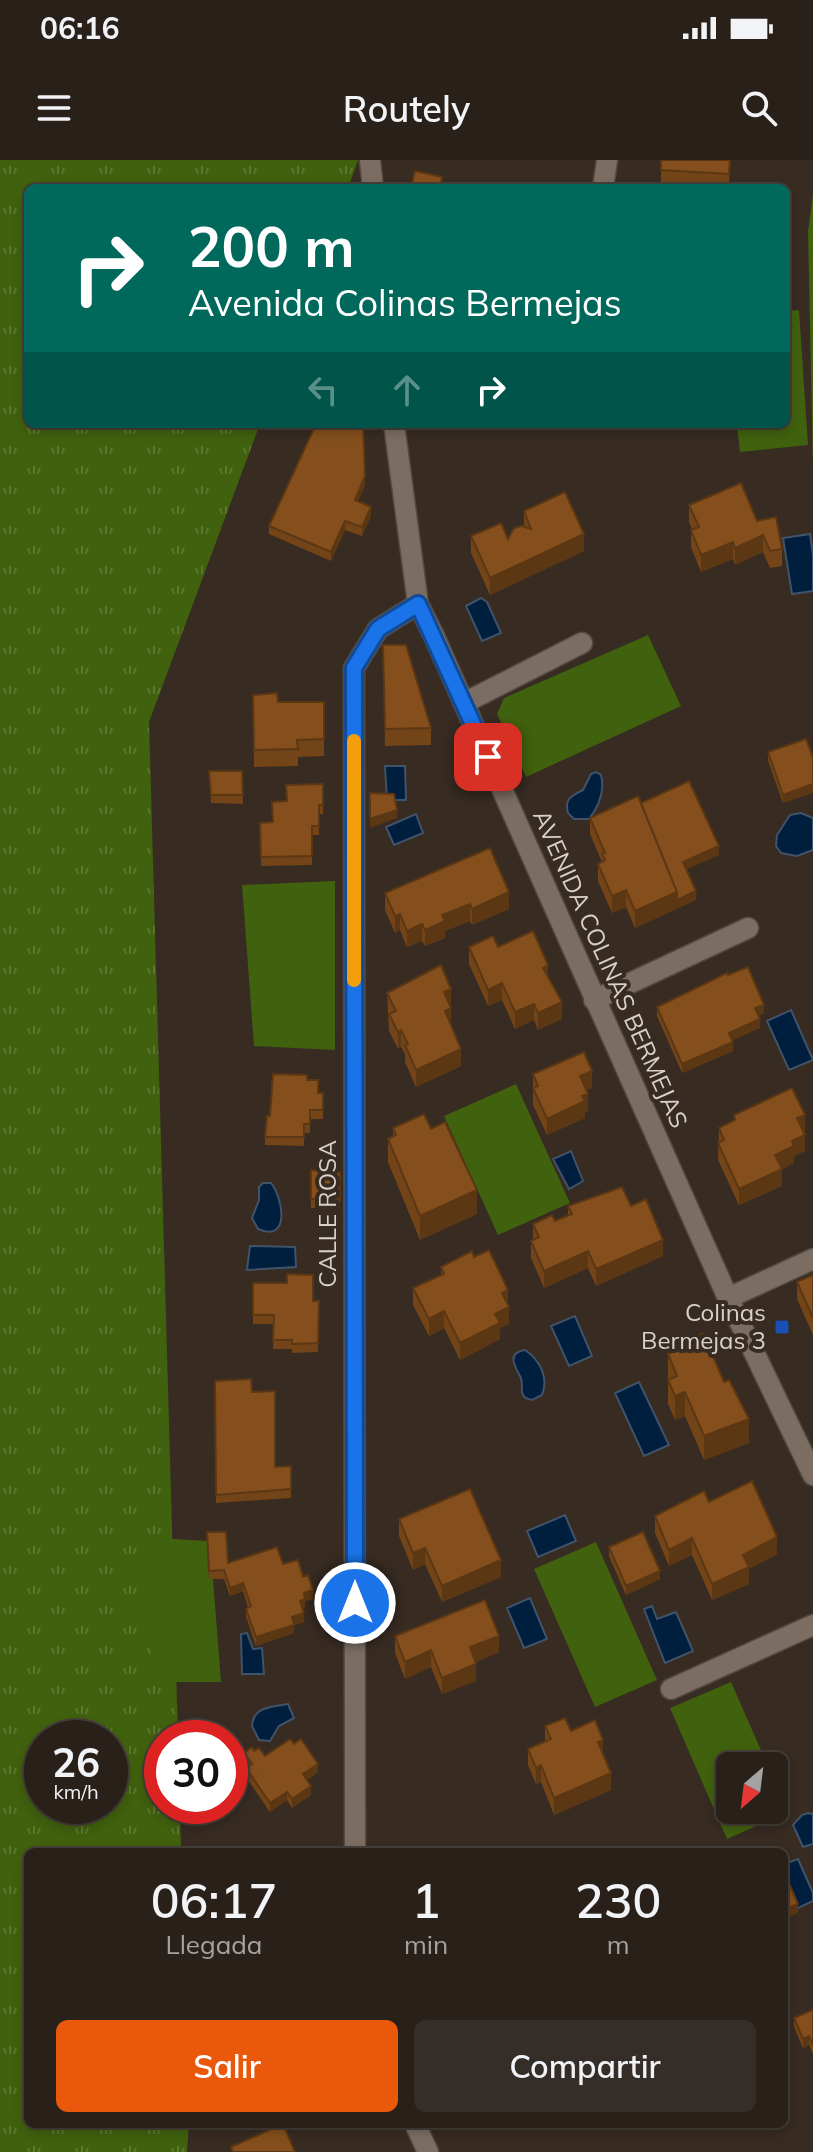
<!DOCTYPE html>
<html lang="es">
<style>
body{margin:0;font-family:Mulish,sans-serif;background:#352d27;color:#f1f3f6;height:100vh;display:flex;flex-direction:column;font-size:30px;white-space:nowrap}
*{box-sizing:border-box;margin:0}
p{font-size:26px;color:#a5a3a2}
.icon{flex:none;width:44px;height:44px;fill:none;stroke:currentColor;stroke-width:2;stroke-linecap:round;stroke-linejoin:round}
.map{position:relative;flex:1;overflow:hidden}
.details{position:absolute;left:24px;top:1688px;width:764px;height:280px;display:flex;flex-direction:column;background:#29201a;border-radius:12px;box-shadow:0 4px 12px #0003,0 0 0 2px #453e39}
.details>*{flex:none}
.banner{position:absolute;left:24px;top:24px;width:766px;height:244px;border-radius:12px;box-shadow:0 4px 12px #0003,0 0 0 2px #453e39;background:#00695c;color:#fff;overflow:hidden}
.needle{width:52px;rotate:208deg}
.fabs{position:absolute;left:716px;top:1592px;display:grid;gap:16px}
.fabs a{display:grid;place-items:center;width:72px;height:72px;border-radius:12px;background:#29201a;box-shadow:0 4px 12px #0003,0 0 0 2px #453e39;font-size:40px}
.speed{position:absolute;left:24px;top:1560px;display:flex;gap:16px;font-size:40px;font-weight:700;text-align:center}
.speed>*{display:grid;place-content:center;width:104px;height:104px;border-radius:50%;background:#29201a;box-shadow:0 4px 12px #0003,0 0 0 2px #453e39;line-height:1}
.speed small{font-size:20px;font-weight:400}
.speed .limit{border:12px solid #d22;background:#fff;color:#111}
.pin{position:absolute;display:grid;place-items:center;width:68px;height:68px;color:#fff;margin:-34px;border-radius:16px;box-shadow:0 4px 12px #0006}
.me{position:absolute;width:88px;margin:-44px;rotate:0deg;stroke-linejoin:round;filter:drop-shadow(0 0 6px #0008)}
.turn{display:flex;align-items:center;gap:28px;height:168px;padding:0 32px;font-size:36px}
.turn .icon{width:104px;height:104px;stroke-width:2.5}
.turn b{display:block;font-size:56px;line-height:68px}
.lanes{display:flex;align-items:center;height:76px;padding:0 32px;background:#0003;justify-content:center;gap:40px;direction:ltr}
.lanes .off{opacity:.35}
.eta{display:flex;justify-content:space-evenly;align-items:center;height:136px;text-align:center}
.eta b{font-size:48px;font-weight:600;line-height:56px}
.primary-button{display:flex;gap:16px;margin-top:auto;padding:16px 32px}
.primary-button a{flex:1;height:92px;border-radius:12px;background:#ea580c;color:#fff;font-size:32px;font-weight:600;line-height:92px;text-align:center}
.primary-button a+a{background:#352d27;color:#f1f3f6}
.status{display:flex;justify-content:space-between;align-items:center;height:56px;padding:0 40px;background:#29201a;direction:ltr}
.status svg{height:22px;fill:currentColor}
header{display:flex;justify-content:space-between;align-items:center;height:104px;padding:0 32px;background:#29201a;font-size:36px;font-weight:600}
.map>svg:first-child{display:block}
.grass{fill:url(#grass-tufts);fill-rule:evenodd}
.pitch{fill:#40610e}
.water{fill:#001e3e;stroke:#415368;stroke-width:2}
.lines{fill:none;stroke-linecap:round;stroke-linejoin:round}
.street-casing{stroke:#524940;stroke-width:23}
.secondary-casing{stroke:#524940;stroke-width:23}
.street{stroke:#7b6d62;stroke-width:20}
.secondary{stroke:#7b6d62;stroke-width:20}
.wall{fill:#724418}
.shaded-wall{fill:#5c3714}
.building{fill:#844f1c;stroke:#5c3714;stroke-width:2}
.route-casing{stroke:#114b97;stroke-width:20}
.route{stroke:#1a73e8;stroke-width:14}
.slow{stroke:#f59e0b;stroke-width:14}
.transit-dot{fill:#1a4fb4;stroke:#372b22;stroke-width:3}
.labels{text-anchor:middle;stroke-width:8;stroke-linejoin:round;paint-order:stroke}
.street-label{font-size:24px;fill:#d8d0ca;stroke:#372b22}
.poi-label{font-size:24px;fill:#d8d0ca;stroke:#372b22;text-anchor:end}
</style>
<div class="status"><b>06:16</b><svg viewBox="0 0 49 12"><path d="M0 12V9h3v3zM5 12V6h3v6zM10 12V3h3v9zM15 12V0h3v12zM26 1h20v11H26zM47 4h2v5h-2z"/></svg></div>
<header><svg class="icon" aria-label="menu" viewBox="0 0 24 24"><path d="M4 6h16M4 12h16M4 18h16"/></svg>Routely<svg class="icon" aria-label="search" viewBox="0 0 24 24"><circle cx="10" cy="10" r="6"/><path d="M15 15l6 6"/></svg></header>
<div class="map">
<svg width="813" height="1992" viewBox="0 0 813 1992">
<defs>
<pattern id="grass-tufts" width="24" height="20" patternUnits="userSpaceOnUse" patternTransform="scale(2)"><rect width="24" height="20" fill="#40610e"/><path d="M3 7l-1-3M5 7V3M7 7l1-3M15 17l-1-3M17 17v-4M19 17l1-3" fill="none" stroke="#5b7730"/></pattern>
</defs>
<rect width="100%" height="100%" fill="#372b22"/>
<path class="grass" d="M0,0h358l-10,28h-320v236h232l-111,298 29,1016h-16v68h18l1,46h-153v272h161l-2,28h-187zM42,1578h68v68h-68z
M813,34v273l-5,-235z"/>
<path class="pitch" d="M799,150l9,135 -68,7 -3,-28h49v-113z
M648,475l33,71 -155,71 -29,-63 7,-16z
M335,721v169l-81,-4 -12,-161z
M516,924l54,119 -72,32 -54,-119z
M142,1377l65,4 2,38h4l8,103h-68z
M596,1382l61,138 -62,27 -61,-138z
M731,1522l37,84h-38v44h44v-30l14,32 -61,27 -57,-131z"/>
<path class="water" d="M810,374l3,21v36l-21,3 -9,-56z
M481,438l6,4 14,31 -19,8 -16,-35z
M385,606h20l1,34h-19z
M596,612l5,3c4,16 -2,31 -12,44h-15l-6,-6c-4,-15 4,-17 15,-23l8,-16z
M801,653l12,5v32l-16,6 -16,-3 -5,-7 1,-11 13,-20z
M416,654l7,19 -29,12 -8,-18z
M791,850l22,50 -24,10 -22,-49z
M571,991l12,30 -14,8 -16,-30z
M263,1023h8c12,15 20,60 -13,46l-6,-11 7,-18v-13z
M250,1086l45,1 1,20 -49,3z
M575,1156l17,40 -23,10 -18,-40z
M525,1190c15,10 24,28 17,45l-10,5c-15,-3 -8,-11 -11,-22 -5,-10 -16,-25 4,-28z
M639,1222l30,63 -25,11 -29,-63z
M565,1355l11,26 -38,16 -11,-26z
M530,1438l17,41 -23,9 -17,-40z
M652,1446l5,13 19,-7 17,39 -28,12 -21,-54z
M247,1473l6,16 9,-1 2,26h-22l-1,-40z
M288,1544l6,14 -15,8 -9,15 -11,-1 -7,-14c1,-20 21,-19 36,-22z
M808,1653l5,1v30l-10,3 -10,-22 9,-10z
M798,1699l15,34v8l-17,8 -12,-28v-17z"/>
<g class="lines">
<defs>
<path id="street" d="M370,0l3,28
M464,543l118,-60
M594,840l154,-72
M728,1138l85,-39
M671,1529l142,-64
M355,1692l-1,-1184 24,-39 40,-25
M415,1964l13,28"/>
<path id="secondary" d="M603,28l4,-28
M394,264l24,180 16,32 294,662 85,177"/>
</defs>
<use href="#street" class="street-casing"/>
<use href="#secondary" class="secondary-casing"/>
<use href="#street" class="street"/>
<use href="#secondary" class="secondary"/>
</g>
<path class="wall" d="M661,0h69l-1,28 -68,-1z
M365,325l-7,16 13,15 -9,20 -17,-6 -14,31 -62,-27v-8z
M689,345l68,16 25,28v17l-12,2 -7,-16 -28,13 -2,-6 -32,13 -10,-25v-17l1,-1 -3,-7z
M524,351l60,40 -94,44 -19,-42v-17l37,3 16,-12z
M383,485l48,83v17l-46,1z
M253,535l25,7h46v54l-26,1v9l-44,1z
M768,592l45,6 -30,45 -15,-42z
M209,611h33l1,33 -32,-1z
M323,624v30h-4v21h-7v30l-51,1 -1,-43 12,-1 15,-21z
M590,658l129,37 -33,14 10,31 -61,28 -9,-21 -14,6 -14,-32v-17l4,-2 -12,-28z
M385,733l124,16 -37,16 -2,-4 -25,10v7l-20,8 -3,-5 -15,6 -7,-17 -5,3 -10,-23z
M469,787h29l50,31 14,41 -24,11 -4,-10 -19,9 -13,-29 -14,6 -19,-42z
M728,815l36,38 -6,3 2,12 -28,12 1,11 -51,22 -25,-57v-9z
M387,833l64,13h-1l1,19 10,41 -45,21 -11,-25v-8l-4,-7 -3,2 -9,-18z
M533,914l59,14 -6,2 2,21 -3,1v6l-38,17 -14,-30z
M307,920l11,13h5v26h-13v14h-6v13l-39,-1v-8l5,-21z
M734,955l71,17h-1l1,19 -11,5v7l-12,6v17l-43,19 -21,-45 1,-32 15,-7z
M393,968l84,86 -57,26 -32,-78v-23l5,-3z
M311,1010l29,2v36h-29z
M568,1046h63l32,50 -67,30 -8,-18 -44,20 -13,-30v-17l2,-1v-16l22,-3 13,-6z
M474,1097l34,48 1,19 -9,4v11l-40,21 -16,-32 -15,8 -16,-31v-17l28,-13v-8z
M813,1115v60l-16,-36v-17z
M253,1123l60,18h6l-1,51 -26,1v-4h-19l1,-25h-21z
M682,1182l67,101 -45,17 -19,-44 -10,4 -7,-16v-50l14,-6z
M215,1221l37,11 23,75 16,-1v32l-75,5z
M709,1342l68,52 -28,15v15l-37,16 -20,-45 -23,11 -14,-33v-17z
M399,1359l102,58 -59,25 -17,-38 -12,6 -14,-34z
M207,1372l21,31 55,1 20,13 10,22 -8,2v6l-3,2 2,13 -10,3v8l-38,13 -10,-29v-8l2,-2 -5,-16 -13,5 -6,-17h-15z
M609,1387l51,32 -34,16 -17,-39z
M395,1476l104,16 -23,10v19l-34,13 -11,-27 -26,12 -10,-26z
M545,1566l26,5 32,23 8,36 -57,25 -13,-33 -5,2 -8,-19v-16l17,-8z
M254,1591l11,5 53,16 -11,8 4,15 -19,13 -5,-8 -17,12 -24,-35v-9l2,-1 -4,-6v-8z
M813,1850v44l-4,-9 -6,3 -9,-21v-9z"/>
<path class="shaded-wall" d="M365,316v9l-10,24v-9z
M371,347v9l-9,20v-9z
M345,361v9l-14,31v-9z
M584,374v17l-94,44v-17z
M763,375v17l-28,13v-17z
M733,382v17l-32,13v-17z
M813,624v9l-30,10v-8z
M397,650v8l-27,10v-9z
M719,686v9l-36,16v-9z
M626,730v17l-14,6v-17z
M696,731v9l-61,28v-17l42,-19z
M509,732v17l-37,16v-16z
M470,744v17l-25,10v7l-20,8v-16l17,-15z
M400,754v16l-5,3v-17z
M422,764v17l-15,6v-16z
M548,805v17l-5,-14z
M502,823v17l-14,6v-16z
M451,829v17l-7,3v-17z
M562,842v17l-24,11v-17z
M534,844v16l-19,9v-17z
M764,845v8l-9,4v-9z
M451,848v17l-6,-14z
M760,859v9l-31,14v-9z
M401,870v17l-3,2v-17z
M733,882v9l-51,22v-9z
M461,889v17l-45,21v-17z
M592,911v17l-12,5v-17z
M588,934v17l-3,1v6l-38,17v-16z
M805,955v17l-8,3v-17z
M805,975v16l-11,5v7l-19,9v-17l17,-14z
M782,1009v17l-43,19v-16z
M477,1030v24l-57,26v-24z
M663,1080v16l-67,30v-17z
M588,1091v17l-44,20v-17z
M508,1130v16l-6,-13z
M509,1147v17l-9,4v11l-40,21v-17l35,-29z
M444,1151v17l-15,8v-17z
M685,1232v24l-10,4v-24z
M749,1259v24l-45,17v-24z
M777,1377v17l-28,15v15l-37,16v-16l31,-29z
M692,1378v17l-23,11v-16z
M425,1388v16l-12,6v-17z
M501,1400v17l-59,25v-16z
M660,1411v8l-34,16v-9z
M243,1423v8l-13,5v-8z
M313,1430v9l-8,2v6l-5,3v-9l4,-8z
M304,1453v9l-10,3v8l-38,13v-9l36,-20z
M499,1476v16l-29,12v-17z
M431,1490v17l-26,12v-17z
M476,1504v17l-34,13v-16z
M603,1580v16l-5,-14z
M318,1604v8l-15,11v-9z
M541,1605v17l-5,2v-16z
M611,1613v17l-57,25v-17z
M311,1626v9l-19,13v-9z
M287,1632v8l-17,12v-9z
M798,1744v9l-14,6v-9z
M809,1876v9l-6,3v-9z"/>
<path class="building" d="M661,0h69l-1,14 -68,-4z
M415,11l27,6 -1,6 22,5h-52z
M316,264h47l2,52 -10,24 16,7 -9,20 -17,-6 -14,31 -62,-26z
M741,323l16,38 19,-4 6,32 -12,2 -7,-16 -28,13 -2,-6 -32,13 -10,-25 8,-3 -10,-22z
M565,332l19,42 -94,44 -19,-42 30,-13 7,16 6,-11 8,-2 9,3 -7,-18z
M383,485h23l25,83 -46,1z
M277,533l1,9h46v37l-27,1 1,9 -44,1 -1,-55z
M806,579l7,19v26l-30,11 -15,-43z
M209,611h33l1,24h-32z
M689,621l30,65 -36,16 13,29 -19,9v-8l-36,-89z
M323,624v21h-4v21h-7v30l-51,1 -1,-34 13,-1 -1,-20 15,-1 -1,-16z
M370,633l24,1 3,16 -27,9z
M638,636l39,96 -42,19 -9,-21 -14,6 -14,-32 7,-4 -3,-6 3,-1 -15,-35z
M490,688l19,44 -37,17 -2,-5 -28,11 3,6 -20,9 -3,-6 -15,7 -7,-17 -5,2 -10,-23z
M533,771l15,34 -5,3 19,34 -24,11 -4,-9 -19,8 -13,-29 -14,7 -19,-43 24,-11 5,11z
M441,805l10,24 -7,3 7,16 -6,3 16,38 -45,21 -11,-25 3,-1 -7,-14 -3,2 -9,-18 7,-3 -9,-18z
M748,807l16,38 -9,3 5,11 -31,14 4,9 -51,22 -25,-57 70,-34 1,2z
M584,892l8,19 -12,5 8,18 -6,2 3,5 -38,18 -14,-31 5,-2 -5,-12z
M273,914l34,1v5h11v13h5v17h-13v14h-6v13h-39l2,-21h3z
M792,928l13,27 -8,3 8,17 -13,6 2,5 -19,9 7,14 -43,20 -21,-46 6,-3 -5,-12 16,-8 -1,-5z
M424,954l7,15 14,-7 32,68 -57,26 -32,-77 8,-4 -3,-7z
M311,1010l29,2v27h-29z
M622,1027l9,19 15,-7 17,41 -67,29 -8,-18 -44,20 -13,-30 8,-4 -6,-13 19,-9 3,6 17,-7 -4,-8z
M489,1090l19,40 -6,3 7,14 -14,7 5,9 -40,20 -16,-32 -15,8 -16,-31 31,-14 -3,-7 31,-16 2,6z
M287,1114l26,1v26h6l-1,42 -26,1v-4h-19l1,-25h-21v-32h34z
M813,1115v43l-16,-36z
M703,1173l21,49 5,-2 20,39 -45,17 -19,-44 -10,4 -7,-16 9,-4 -9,-22 17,-7 -3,-5z
M251,1219l1,13 23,-1v76l16,-1v23l-75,6 -1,-114z
M752,1321l25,56 -34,18 6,12 -37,17 -20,-46 -23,12 -14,-34 49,-25 5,11z
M470,1329l31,71 -59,26 -17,-38 -12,5 -14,-34z
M207,1372h19l2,31 49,-16 6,17 15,-4 5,17 5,-2 5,15 -9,3 1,6 -5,2 4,12 -12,4 2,8 -38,12 -10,-28 5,-3 -8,-23 -13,5 -6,-18 -15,1z
M643,1372l17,39 -34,15 -17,-39z
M485,1440l14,36 -29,11 6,17 -34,14 -11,-28 -26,12 -10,-26z
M565,1558l6,13 24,-11 8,20 -5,2 13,31 -57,25 -13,-33 -5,3 -8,-19 23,-10 -6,-13z
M290,1579l4,5 7,-5 17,25 -15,10 8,12 -19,13 -5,-7 -17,11 -24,-35 6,-4 -8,-11 8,-6 2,4 5,-3 6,8z
M784,1712l14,32 -14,6z
M813,1850v35l-4,-9 -6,3 -9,-21z
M283,1964l12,28h-62l-2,-5z"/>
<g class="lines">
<defs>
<path id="route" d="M355,1443l-1,-935 24,-39 40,-25 70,153"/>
</defs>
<use href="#route" class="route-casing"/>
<use href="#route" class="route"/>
<path class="slow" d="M354,581v239"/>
</g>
<rect class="transit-dot" x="774" y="1159" width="16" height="16" rx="4"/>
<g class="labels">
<g class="street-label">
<text transform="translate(610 809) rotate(66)" y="8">AVENIDA COLINAS BERMEJAS</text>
<text transform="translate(328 1054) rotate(-90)" y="8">CALLE ROSA</text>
</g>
<g class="poi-label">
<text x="766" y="1161">Colinas<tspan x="766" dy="28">Bermejas 3</tspan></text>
</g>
</g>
</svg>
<div class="fabs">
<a><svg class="needle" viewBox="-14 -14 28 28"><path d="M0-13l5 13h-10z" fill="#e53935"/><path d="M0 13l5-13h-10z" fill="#a5a3a2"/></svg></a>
</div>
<div class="speed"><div>26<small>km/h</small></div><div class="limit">30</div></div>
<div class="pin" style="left:488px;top:597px;background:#d93025"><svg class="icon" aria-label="arrive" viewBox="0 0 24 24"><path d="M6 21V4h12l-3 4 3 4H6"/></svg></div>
<svg class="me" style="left:355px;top:1443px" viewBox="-20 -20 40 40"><circle r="17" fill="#1a73e8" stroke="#fff" stroke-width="3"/><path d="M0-11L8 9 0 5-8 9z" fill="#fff"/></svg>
<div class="banner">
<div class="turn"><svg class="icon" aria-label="right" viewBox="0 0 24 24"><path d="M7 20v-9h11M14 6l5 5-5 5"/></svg><div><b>200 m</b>Avenida Colinas Bermejas</div></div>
<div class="lanes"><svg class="icon off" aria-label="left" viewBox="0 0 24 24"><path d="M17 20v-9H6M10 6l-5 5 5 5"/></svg><svg class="icon off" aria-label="ahead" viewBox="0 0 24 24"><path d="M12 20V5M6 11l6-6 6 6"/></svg><svg class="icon" aria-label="right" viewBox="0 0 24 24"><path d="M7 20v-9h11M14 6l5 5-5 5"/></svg></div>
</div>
<section class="details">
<div class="eta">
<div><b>06:17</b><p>Llegada</p></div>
<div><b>1</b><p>min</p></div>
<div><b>230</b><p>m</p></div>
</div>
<div class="primary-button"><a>Salir</a><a>Compartir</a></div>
</section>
</div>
